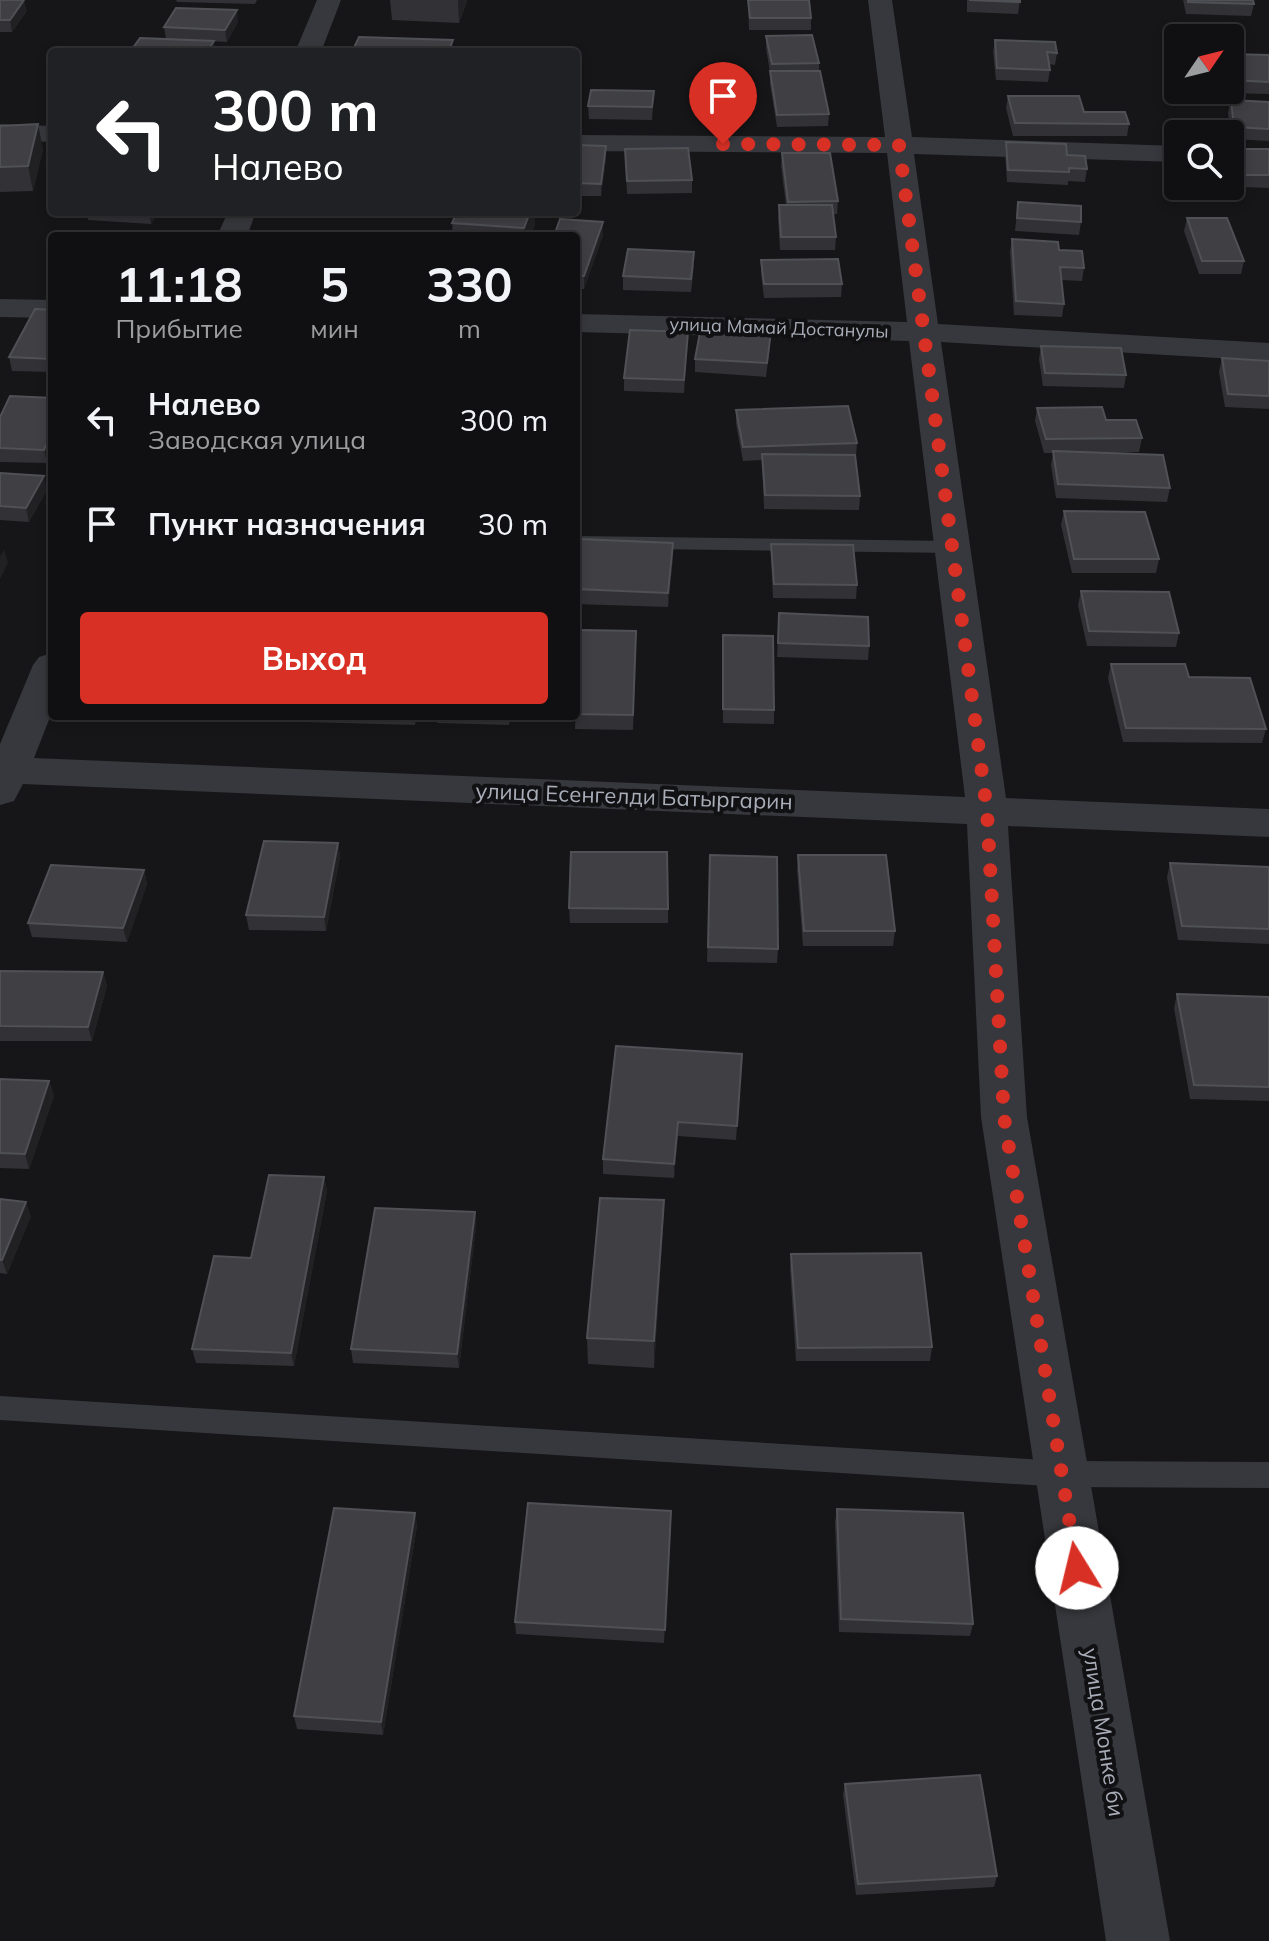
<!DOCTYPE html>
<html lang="ru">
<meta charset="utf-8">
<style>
body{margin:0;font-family:Mulish,sans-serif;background:#19191b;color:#f1f3f6;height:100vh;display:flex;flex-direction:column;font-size:30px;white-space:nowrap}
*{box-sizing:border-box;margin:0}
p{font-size:26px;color:#9c9d9f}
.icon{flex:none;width:44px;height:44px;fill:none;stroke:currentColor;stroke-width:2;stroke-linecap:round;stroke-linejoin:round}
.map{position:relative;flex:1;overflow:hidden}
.side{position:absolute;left:48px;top:232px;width:532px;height:488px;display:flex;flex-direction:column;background:#101012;border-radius:8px;box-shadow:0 4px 12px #0003,0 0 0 2px #303032}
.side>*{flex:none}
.hud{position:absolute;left:48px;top:48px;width:532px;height:168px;border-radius:8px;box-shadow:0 4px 12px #0003,0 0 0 2px #303032;background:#202124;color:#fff;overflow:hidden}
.needle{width:52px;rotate:55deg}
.fabs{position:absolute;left:1164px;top:24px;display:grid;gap:16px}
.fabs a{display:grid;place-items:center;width:80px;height:80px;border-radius:8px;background:#101012;box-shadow:0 4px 12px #0003,0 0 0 2px #303032;font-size:40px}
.pin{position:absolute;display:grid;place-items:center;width:68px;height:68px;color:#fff;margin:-82px -34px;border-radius:50% 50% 50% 0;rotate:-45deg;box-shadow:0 0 8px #0007}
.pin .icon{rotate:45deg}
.me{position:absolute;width:88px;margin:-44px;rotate:351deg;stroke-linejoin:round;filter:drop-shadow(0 0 6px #0008)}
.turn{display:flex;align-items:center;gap:28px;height:168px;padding:0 32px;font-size:36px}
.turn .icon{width:104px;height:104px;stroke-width:2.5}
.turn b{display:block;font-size:56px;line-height:68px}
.eta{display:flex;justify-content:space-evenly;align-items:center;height:136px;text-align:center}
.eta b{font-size:48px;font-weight:700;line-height:56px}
.primary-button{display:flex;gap:16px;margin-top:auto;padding:16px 32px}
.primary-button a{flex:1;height:92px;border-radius:8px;background:#d93025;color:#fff;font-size:32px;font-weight:700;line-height:92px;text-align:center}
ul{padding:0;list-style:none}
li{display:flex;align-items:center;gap:24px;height:104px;padding:0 32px}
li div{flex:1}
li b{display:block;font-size:30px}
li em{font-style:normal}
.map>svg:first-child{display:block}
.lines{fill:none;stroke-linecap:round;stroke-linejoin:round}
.service{fill:#37383d;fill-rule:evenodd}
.minor{fill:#37383d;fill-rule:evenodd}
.wall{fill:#323236}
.shaded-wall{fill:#212124}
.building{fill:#3f3f44;stroke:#4f5156;stroke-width:2}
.route{stroke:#d93025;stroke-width:14;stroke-dasharray:0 25.2}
.labels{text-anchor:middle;stroke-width:8;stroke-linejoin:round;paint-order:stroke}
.far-street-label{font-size:18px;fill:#a8adb8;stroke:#111113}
.street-label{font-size:22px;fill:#a8adb8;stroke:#111113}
</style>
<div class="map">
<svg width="1269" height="1941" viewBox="0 0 1269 1941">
<rect width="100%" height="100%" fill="#161618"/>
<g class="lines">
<path class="service" d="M576,536l376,5 10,6 -10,6 -376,-5z
M0,1396l1062,65 207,1v26l-207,-1 -1062,-67z"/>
<path class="minor" d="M317,0h24l-20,52h-26z
M868,0h24l20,137 266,9v16l-264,-8 24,170 331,19v18l-328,-19 65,456 263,11v28l-261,-11 19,291 143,824h-64l-125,-824 -14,-293 -944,-40 -9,17 -14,4v-61l33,-79 6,-8 13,-4v59l-18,46 931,39 -56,-456 -333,-9v-18l331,8 -20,-169 -311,-2v-16l309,2z
M0,124l52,2v16l-52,-2z
M1230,148l39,1v16l-39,-1z
M228,212h28l-9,24h-30z
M0,299l52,1v18l-52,-1z"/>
</g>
<path class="wall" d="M0,0l27,11 -15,21h-12z
M176,0h81l-2,4 -78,-2z
M390,0h77v1l-8,22 -67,-3z
M748,0l63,18v12h-62z
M967,0h53l-2,14 -51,-2z
M1183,0h70l1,4 -3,12 -65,-2z
M238,22l-11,20 -61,-3 -2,-12z
M766,36l53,27v8l10,43 -1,12 -51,1 -7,-43v-12l-4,-24z
M995,40l62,13 -2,12 -6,-1 1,6 -2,12 -52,-2 -3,-28z
M1230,54l39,1v39l-41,-1 -1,-3h3z
M654,91l-2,29 -63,-1 -1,-13z
M1008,96l76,16 45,12 -2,12h-114l-7,-28z
M1231,100l38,2v39l-37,-2 -4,-26z
M0,126l43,23 -10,42 -33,1z
M1006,142l61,13 20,14 -2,13 -17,-1v4l-61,-3 -2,-28z
M576,145l30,13 -5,38h-25z
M625,149l67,31v13l-65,1z
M1236,149h33v39l-27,-1 -9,-26z
M782,153l56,48 -1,13h-4l3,23 -1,13h-55l-2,-32 1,-13h7l-5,-39z
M1018,202l63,20 -2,13 -64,-4z
M86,212h73l-8,12 -63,-4z
M457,212h78v12l-4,12h-78l-1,-13z
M1187,218l57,43 -3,13h-42l-15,-43z
M603,222v13l-19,54h-8v-53z
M1012,239l47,11 25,18 -2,13 -21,-1 3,24 -2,13 -48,-2 -4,-63z
M761,260l81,24 -1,13 -77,1 -3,-25z
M694,265l-3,27 -68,-2v-14z
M52,310v62l-40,-1 -3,-14z
M687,345l-3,48 -60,-2v-13z
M770,345l-4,32 -71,-5v-13z
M1041,346l85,29 -2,13 -81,-2 -4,-27z
M1222,358l47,3v48l-44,-2 -6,-35z
M52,398v56l-5,9 -47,-1v-45z
M1037,408l69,12 36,18 -3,14 -36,1 67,35 -3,14 -111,-4 -5,-33 2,-12h-9l-9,-32z
M736,410l121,33 -1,14 4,39 -1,14 -95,-1 -2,-49 -19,1 -7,-37z
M0,473l47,17 -18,32 -29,-2z
M1064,511l95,48 -3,14h-84l-11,-48z
M771,544l86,41 -1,14 -83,-1 -2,-40z
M576,556l97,1 -5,50 -92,-3z
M1081,591l98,42 -3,14 -89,-1 -9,-41z
M779,613l90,33 -1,14 -91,-3z
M636,645l-3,85 -58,-1 1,-35z
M723,649l51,61v14l-51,-1z
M1111,664l78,13 77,52 -4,14 -139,-1 -15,-64z
M305,716h112l-2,9 -110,-3z
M436,716h74l-1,9 -72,-2z
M338,843l2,14 -14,74 -77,-1 -3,-15z
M710,855l68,94 -1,14 -70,-1z
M798,855l97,76 -2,15h-90l-6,-76z
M1170,863l99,4v77l-91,-4 -11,-63z
M144,870l3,14 -20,58 -95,-5 -4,-14z
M569,908l99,1v14h-98z
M0,971l103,1 4,14 -15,55h-92z
M1177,994l92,3v104l-79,-2 -16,-91z
M742,1054l-6,86 -58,-4 -4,42 -71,-4v-15z
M0,1079l49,2 5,15 -25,73 -29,-1z
M324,1177l3,14 -33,175 -98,-3 -4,-14 59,-91z
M0,1199l31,17 -24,58 -7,-1z
M664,1200l-1,28 -9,140 -66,-4 -1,-26z
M475,1212l1,14 -17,142 -106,-5 -2,-14z
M791,1254l141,93 -2,14h-134l-6,-93z
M837,1509l136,115 -3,12 -131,-4 -4,-110z
M671,1511l-7,132 -148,-9 -1,-12z
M415,1513l2,13 -34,209 -86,-6 -3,-13z
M845,1784l152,92 -3,11 -138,8 -13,-100z"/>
<path class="shaded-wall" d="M24,0l3,11 -15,21 -2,-12z
M458,0h9l-8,23z
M237,10l1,12 -11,20 -2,-12z
M453,40v12h-5z
M214,41l1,11h-8z
M38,124l5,25 -10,42 -5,-25z
M606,146v12l-5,38v-12z
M149,212h10l-8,12z
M530,212h5v12l-4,12h-6l-1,-8z
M603,222v13l-19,54v-13z
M581,325v13l-5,31v-15z
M52,433v21l-5,9 -3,-13z
M44,476l3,14 -18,32 -3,-14z
M673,543v14l-5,50v-14z
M4,549l4,14 -8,16v-22z
M338,843l2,14 -14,74 -2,-14z
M144,870l3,14 -20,58 -4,-14z
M103,972l4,14 -15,55 -4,-14z
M49,1081l5,15 -25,73 -4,-15z
M678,1122v14l-4,42v-14z
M324,1177l3,14 -33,175 -3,-13z
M664,1200l-1,28 -9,140v-27z
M26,1202l5,14 -24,58 -5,-14z
M475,1212l1,14 -17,142 -2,-14z
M415,1513l2,13 -34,209 -2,-13z"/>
<path class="building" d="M0,0h24l-14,20h-10z
M748,0h61l2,18h-61z
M969,0h51v2z
M1188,0h65l1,4 -66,-2z
M176,8l61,2 -12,20 -61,-3z
M812,35l7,28 -47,1 -6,-28z
M359,37l94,3 -5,12h-96z
M140,38l74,3 -7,11h-77z
M995,40l60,2 2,11 -10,-1 3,18 -53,-2z
M1230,54l39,1v27l-39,-2z
M770,71h50l9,43 -52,1z
M591,90l63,1 -2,16 -64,-1z
M1008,96h71l5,16h41l4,12 -114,-1z
M1231,100l38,2v27l-35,-2z
M38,124l-10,42 -28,1v-41z
M1006,142l60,2 1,11 18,1 2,13 -18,-1v4l-61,-2z
M576,145l30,1 -5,38 -25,-1z
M688,148l4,32 -65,1 -2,-32z
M1236,149h33v26h-24z
M782,153h48l8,48 -50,1z
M1018,202l63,4v16l-64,-4z
M779,205h53l4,32h-55z
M457,212h73l-6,16 -72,-5z
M1187,218h40l17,43h-42z
M560,219l43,3 -19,54h-8v-40h-22z
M347,234l-1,2h-88z
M1012,239l46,3 1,8 23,1 2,17 -24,-1 4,37 -48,-3z
M628,249l66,3 -3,27 -68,-3z
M838,259l4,25h-78l-3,-24z
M35,309l17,1v49l-43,-2z
M576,325h5l-5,29z
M701,327l70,4 -4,32 -72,-4z
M630,330l58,2 -4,48 -60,-2z
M1041,346l80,2 5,27 -81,-2z
M1222,358l47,3v35l-41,-2z
M10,396l42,2v35l-8,17 -44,-2v-31z
M848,406l9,37 -114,4 -7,-37z
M1102,407l4,13h30l6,18 -96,1 -9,-31z
M1053,451l110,4 7,33 -112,-4z
M762,454l93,1 5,41 -95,-1z
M0,473l44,3 -18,32 -26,-2z
M1064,511l81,1 14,47h-85z
M579,539l94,4 -5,50 -92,-4v-33z
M771,544l82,1 4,40 -83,-1z
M1081,591l88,1 10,41 -90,-2z
M779,613l89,4 1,29 -91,-3z
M581,630l55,1 -3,84 -57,-1v-20z
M723,635l50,1 1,74 -51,-1z
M1111,664h74l4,13 61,1 16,51 -140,-1z
M264,841l74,2 -14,74 -78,-2z
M571,852h96l1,57 -99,-1z
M710,855l67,2 1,92 -70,-2z
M798,855h88l9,76h-91z
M1170,863l99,4v62l-87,-3z
M51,865l93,5 -21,58 -95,-5z
M0,971l103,1 -15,55 -88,-1z
M1177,994l92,3v90l-75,-2z
M616,1046l126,8 -5,72 -59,-4 -4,42 -71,-5z
M0,1079l49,2 -24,73 -25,-1z
M269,1175l55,2 -33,176 -99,-4 22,-93 37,2z
M600,1198l64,2 -10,141 -67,-3z
M0,1199l26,3 -24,58h-2z
M375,1208l100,4 -18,142 -106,-5z
M921,1253l11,94 -134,1 -7,-94z
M528,1503l143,8 -6,119 -150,-8z
M334,1508l81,5 -34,209 -87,-6z
M837,1509l126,4 10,111 -132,-5z
M980,1775l17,101 -139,8 -13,-100z"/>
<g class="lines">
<path class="route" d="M723,144l176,1 88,666 17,306 73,451"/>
</g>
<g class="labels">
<g class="far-street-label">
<text transform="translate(779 328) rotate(2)" y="6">улица Мамай Достанулы</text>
</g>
<g class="street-label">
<text transform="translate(634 796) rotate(2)" y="8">улица Есенгелди Батыргарин</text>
<text transform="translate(1104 1732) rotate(81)" y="8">улица Монке би</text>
</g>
</g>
</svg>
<div class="fabs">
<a><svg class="needle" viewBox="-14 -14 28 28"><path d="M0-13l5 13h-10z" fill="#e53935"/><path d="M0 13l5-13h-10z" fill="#9c9d9f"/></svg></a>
<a><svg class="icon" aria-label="search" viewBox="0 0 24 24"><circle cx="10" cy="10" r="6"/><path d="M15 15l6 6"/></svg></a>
</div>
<div class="pin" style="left:723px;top:144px;background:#d93025"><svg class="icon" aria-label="arrive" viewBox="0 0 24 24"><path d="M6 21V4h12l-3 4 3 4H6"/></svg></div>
<svg class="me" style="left:1077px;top:1568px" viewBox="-20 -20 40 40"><circle r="19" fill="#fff"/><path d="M0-13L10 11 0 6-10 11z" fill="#d93025"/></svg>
<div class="hud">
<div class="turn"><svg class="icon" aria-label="left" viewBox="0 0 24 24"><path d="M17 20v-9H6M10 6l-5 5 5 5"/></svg><div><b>300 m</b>Налево</div></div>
</div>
<section class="side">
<div class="eta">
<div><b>11:18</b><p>Прибытие</p></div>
<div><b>5</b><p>мин</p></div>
<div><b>330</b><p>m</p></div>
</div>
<ul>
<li><svg class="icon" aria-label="left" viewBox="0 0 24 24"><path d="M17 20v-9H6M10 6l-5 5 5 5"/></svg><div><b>Налево</b><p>Заводская улица</p></div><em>300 m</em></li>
<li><svg class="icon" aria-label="arrive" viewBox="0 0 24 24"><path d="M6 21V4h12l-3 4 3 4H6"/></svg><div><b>Пункт назначения</b></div><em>30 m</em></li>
</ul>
<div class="primary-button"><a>Выход</a></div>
</section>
</div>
